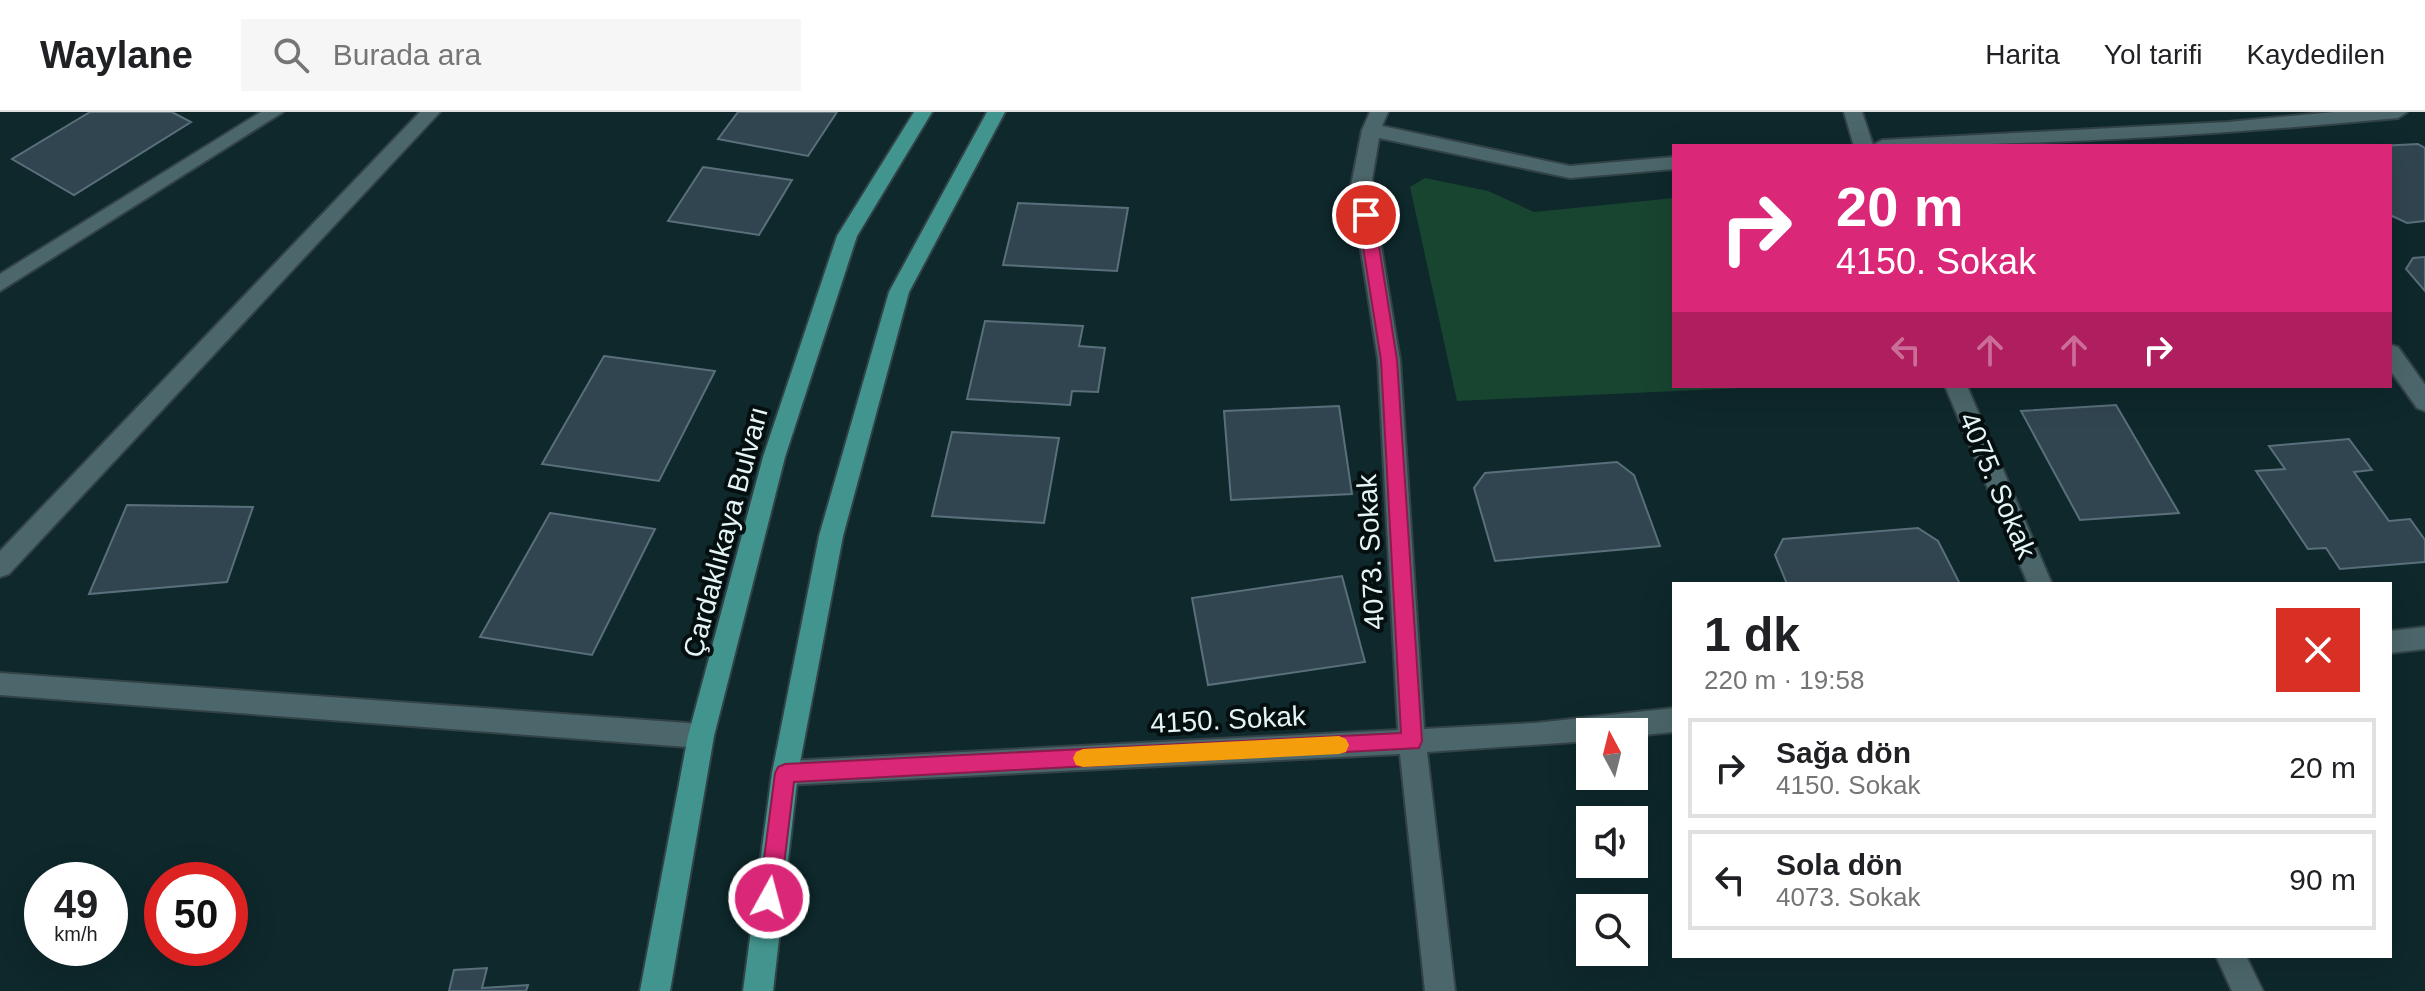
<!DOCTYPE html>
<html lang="tr">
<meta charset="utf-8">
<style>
body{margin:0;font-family:Arial,sans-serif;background:#f6f6f6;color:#202124;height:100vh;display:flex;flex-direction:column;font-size:30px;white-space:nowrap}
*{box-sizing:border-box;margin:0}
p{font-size:26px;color:#757577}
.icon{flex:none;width:44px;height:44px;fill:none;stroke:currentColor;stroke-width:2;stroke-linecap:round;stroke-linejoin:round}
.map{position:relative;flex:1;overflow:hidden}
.sheet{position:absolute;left:1672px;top:470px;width:720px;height:376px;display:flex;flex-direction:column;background:#fff;border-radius:0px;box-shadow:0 8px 32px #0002}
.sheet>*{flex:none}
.banner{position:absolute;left:1672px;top:32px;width:720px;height:244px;border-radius:0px;box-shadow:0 8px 32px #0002;background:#db2777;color:#fff;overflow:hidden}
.needle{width:52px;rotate:353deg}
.controls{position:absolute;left:1576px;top:606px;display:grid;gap:16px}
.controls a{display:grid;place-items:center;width:72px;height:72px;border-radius:0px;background:#fff;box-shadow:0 8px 32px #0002;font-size:40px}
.speed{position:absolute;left:24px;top:750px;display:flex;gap:16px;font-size:40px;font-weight:700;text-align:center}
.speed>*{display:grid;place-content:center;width:104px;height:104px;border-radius:50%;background:#fff;box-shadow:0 8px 32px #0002;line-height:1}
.speed small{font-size:20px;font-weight:400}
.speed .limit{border:12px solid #d22;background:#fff;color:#111}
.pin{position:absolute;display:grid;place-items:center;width:68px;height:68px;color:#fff;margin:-34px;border:4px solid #fff;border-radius:50%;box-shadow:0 2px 8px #0007}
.me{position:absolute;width:88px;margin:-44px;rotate:7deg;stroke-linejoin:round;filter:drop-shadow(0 0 6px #0008)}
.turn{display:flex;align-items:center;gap:28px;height:168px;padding:0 32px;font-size:36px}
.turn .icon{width:104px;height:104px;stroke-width:2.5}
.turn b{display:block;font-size:56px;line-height:68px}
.lanes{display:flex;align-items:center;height:76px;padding:0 32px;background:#0003;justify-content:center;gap:40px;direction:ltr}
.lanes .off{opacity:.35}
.round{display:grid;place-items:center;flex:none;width:84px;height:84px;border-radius:0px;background:#f6f6f6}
.head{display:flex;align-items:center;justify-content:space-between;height:136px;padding:0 32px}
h1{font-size:48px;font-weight:700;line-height:60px}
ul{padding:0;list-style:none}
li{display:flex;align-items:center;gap:24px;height:100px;margin:0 16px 12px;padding:0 16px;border:4px solid #e0e0e0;border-radius:0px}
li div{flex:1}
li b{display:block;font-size:30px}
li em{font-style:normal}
header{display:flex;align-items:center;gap:48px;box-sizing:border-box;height:112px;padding:0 40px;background:#fff;border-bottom:2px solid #e0e0e0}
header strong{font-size:38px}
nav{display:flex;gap:44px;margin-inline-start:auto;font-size:28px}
.search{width:560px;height:72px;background:#f6f6f6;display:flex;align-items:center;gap:20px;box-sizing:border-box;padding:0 28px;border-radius:0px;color:#757577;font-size:30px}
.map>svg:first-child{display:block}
.green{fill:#184530}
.building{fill:#314550;stroke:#596f7b;stroke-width:2}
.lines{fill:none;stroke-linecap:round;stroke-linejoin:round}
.minor-casing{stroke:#324246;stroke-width:4}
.major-casing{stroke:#324246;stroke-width:4}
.minor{fill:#4c676b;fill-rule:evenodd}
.major{fill:#42958e;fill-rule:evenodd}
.route{fill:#db2777;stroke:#8e194d;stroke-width:2}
.slow{fill:#f59e0b}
.labels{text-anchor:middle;stroke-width:8;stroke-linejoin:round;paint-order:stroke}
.street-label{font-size:28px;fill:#e5f4f6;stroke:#050f10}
</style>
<header>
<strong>Waylane</strong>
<div class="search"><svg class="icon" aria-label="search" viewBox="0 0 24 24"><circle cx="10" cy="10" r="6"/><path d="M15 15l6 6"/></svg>Burada ara</div>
<nav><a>Harita</a><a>Yol tarifi</a><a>Kaydedilen</a></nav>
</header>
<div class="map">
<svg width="2425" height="879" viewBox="0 0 2425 879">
<rect width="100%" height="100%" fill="#0e282b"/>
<path class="green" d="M1425,66l63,13 46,21 140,-14v188h110l-327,15 -47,-214z"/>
<path class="building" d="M90,0h82l19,10 -117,73 -62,-36z
M738,0h99l-29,44 -90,-17z
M2418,32l7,4v73l-18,2 -17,-8v-69h-12z
M703,55l89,13 -33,55 -91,-14z
M1018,91l110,5 -11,63 -114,-6z
M2425,145v34l-19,-22 7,-11z
M985,209l98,5 -4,20 26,2 -7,44 -26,-1 -2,14 -103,-6z
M604,244l111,15 -56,110 -117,-17z
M2116,293l63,108 -99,7 -59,-109z
M1339,294l13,88 -121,6 -7,-89z
M952,320l107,6 -15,85 -112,-7z
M2349,327l23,31 -18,2 35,49 21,-2 15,21v22l-85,7 -14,-21 -18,1 -52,-78 29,-2 -16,-23z
M1617,350l17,13 26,71 -165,15 -21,-73 11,-15z
M127,393l126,2 -26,75 -138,12z
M550,401l105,16 -63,126 -112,-18z
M1918,416l20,13 22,43h-173l-12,-29 8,-16z
M1342,464l23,86 -157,23 -16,-87z
M487,856l-5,20 46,-3 -2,6h-77l5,-21z"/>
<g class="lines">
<defs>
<path id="minor" d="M261,0h22l-283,179v-17z
M420,0h20l-431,462 -9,3v-26z
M1370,0h18l-6,14 188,40 104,-9v12l-104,9 -191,-40 -8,48 29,174 24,369 111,-6 139,-15v24l-40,4v-4h-44v9l-163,11 28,239h-30l-25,-237 -615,31 -9,-3 -4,-9 4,-9 9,-3 613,-31 -20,-370 -27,-174 11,-56z
M1844,0h18l11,33 9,-5 346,-18 106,-10h73l-9,6c-181,17 -361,28 -544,28z
M2390,233l8,2 27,38v26l-8,-3 -27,-38z
M1945,274h22l85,198h-24z
M2425,515v22l-35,4v-22z
M0,561l701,51 9,4 4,8 -4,8 -9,4 -701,-53z
M2216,844h30l17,35h-31z"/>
<path id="major" d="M914,0h18l-75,124 -72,221 -71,279 -44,255h-30l48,-255 75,-279 74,-221z
M987,0h18l-96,180 -66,244 -45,237 -25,218h-30l29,-218 47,-237 70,-244z"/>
</defs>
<use href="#minor" class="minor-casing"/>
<use href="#major" class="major-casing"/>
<use href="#minor" class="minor"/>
<use href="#major" class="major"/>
</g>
<path class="route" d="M1366,98l8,5 23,145 25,381 -3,7 -625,34 -14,116 -3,7 -8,3 -7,-3 -3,-7 16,-125 3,-6 7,-3 616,-31 -20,-373 -23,-145z"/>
<path class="slow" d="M1339,624l7,3 3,6 -3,7 -7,2 -256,13 -7,-2 -3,-7 3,-6 7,-3z"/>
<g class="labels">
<g class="street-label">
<text transform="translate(1998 373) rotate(67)" y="10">4075. Sokak</text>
<text transform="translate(725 420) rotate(-75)" y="10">Çardaklıkaya Bulvarı</text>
<text transform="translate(1370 440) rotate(-93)" y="10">4073. Sokak</text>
<text transform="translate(1228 607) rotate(-3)" y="10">4150. Sokak</text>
</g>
</g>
</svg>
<div class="controls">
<a><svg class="needle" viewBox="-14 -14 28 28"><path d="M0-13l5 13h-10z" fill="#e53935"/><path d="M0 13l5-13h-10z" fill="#757577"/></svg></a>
<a><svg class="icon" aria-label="sound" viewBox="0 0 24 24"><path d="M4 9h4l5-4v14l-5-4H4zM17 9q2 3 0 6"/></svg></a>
<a><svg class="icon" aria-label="search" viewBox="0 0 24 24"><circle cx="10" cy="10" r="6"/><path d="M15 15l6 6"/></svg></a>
</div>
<div class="speed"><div>49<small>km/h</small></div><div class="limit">50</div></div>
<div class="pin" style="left:1366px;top:103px;background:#d93025"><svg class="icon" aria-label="arrive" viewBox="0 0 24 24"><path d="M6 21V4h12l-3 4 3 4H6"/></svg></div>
<svg class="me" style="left:769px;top:786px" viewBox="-20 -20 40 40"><circle r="17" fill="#db2777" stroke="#fff" stroke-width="3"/><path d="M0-11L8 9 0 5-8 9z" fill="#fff"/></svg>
<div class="banner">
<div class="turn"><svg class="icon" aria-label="right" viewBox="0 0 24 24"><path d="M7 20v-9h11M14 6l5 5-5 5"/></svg><div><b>20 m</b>4150. Sokak</div></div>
<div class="lanes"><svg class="icon off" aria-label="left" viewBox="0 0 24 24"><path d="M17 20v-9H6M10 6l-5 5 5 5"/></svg><svg class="icon off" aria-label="ahead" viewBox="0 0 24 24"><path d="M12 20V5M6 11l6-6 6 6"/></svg><svg class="icon off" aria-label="ahead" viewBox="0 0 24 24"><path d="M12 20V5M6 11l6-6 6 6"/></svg><svg class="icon" aria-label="right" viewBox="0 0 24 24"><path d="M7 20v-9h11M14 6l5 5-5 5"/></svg></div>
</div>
<section class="sheet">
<div class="head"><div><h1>1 dk</h1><p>220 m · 19:58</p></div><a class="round" style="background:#d93025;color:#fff"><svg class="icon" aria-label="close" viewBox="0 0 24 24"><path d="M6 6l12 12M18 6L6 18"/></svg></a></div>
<ul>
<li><svg class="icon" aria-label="right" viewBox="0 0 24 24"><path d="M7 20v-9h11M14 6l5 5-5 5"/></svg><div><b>Sağa dön</b><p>4150. Sokak</p></div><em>20 m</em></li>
<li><svg class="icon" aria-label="left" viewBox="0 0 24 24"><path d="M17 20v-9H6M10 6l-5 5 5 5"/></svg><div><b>Sola dön</b><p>4073. Sokak</p></div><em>90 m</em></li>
</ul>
</section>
</div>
